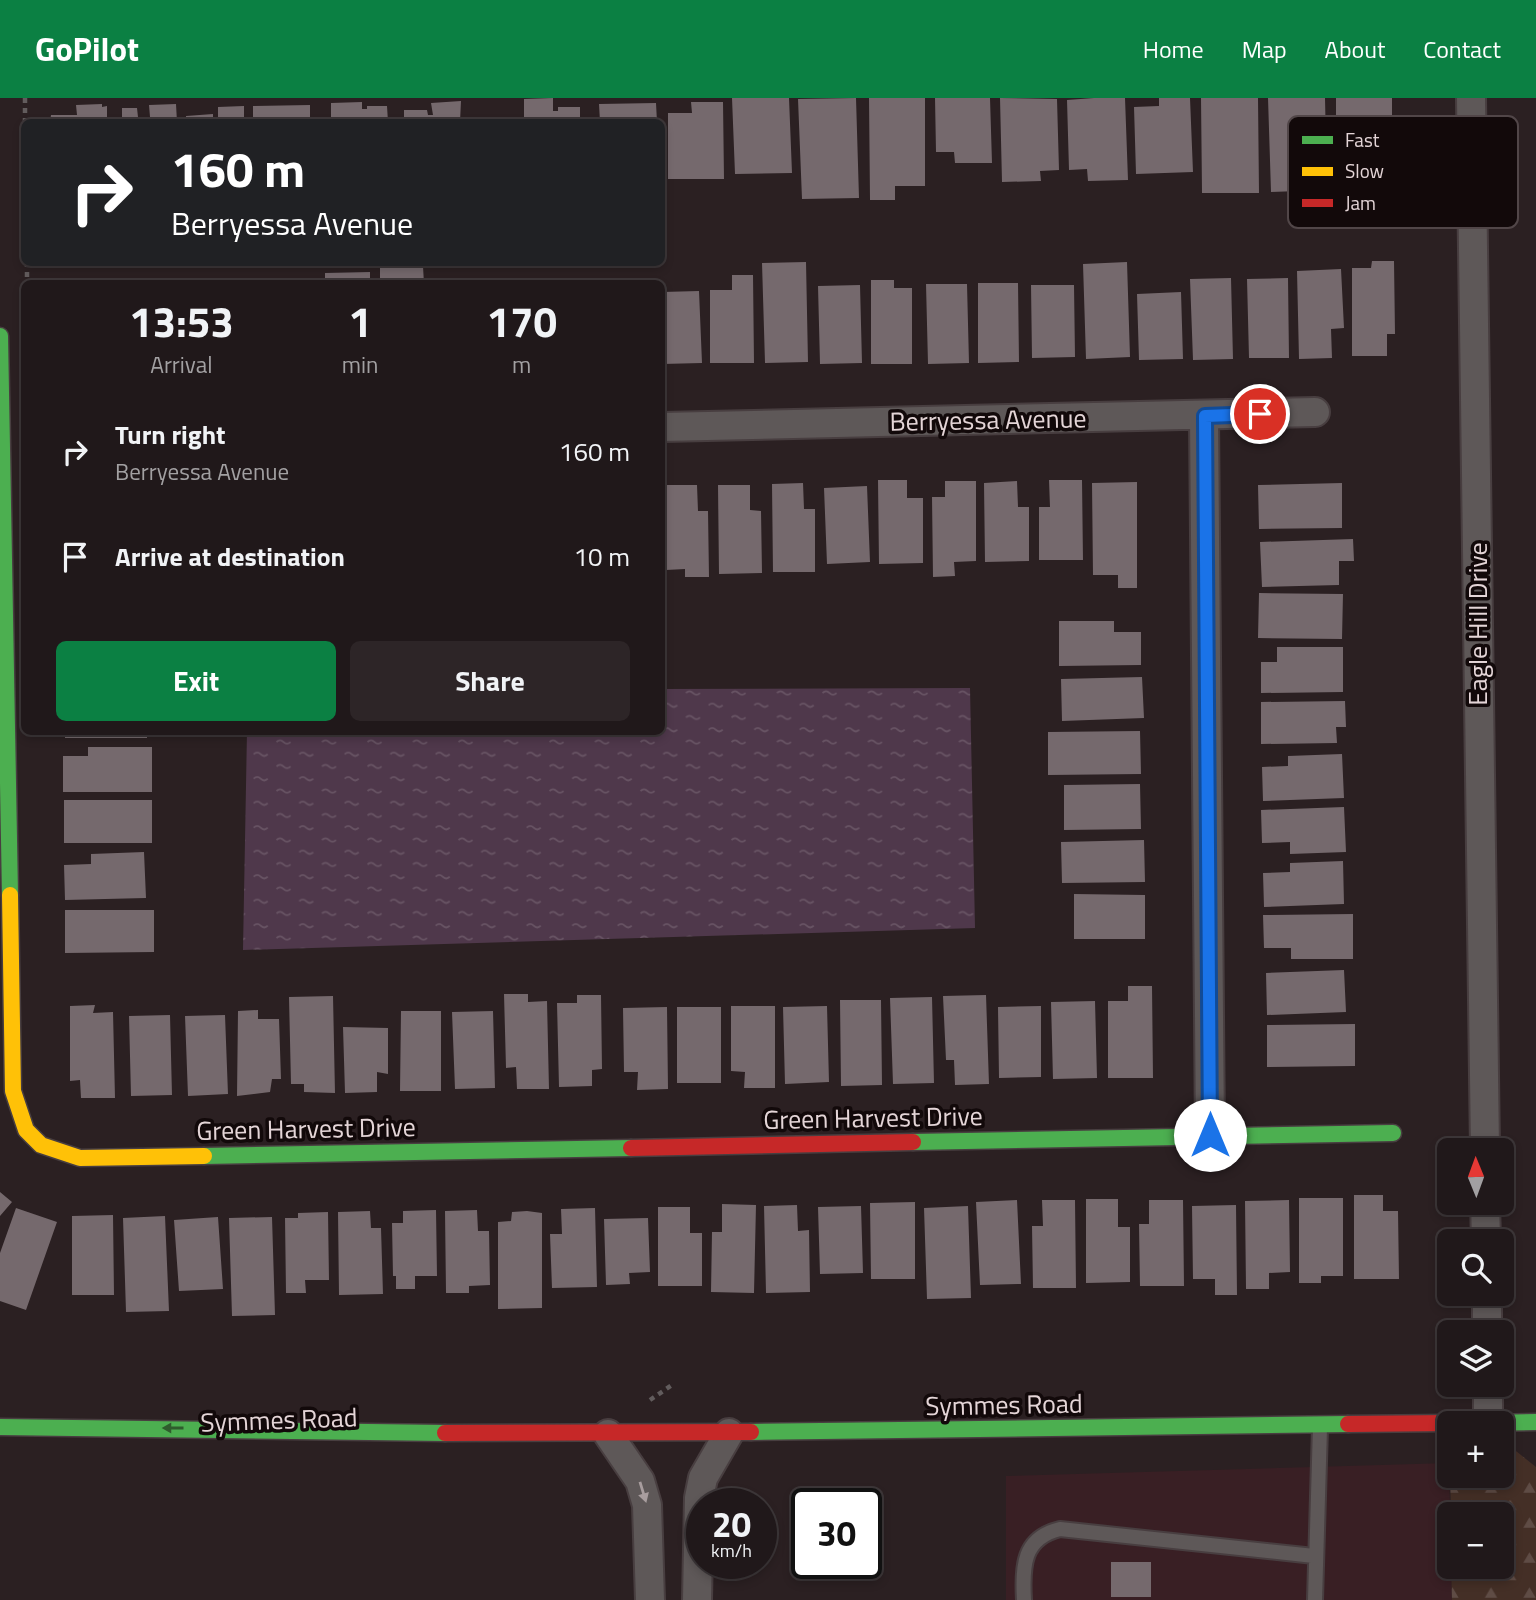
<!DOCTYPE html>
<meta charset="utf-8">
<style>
body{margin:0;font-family:"Titillium Web",sans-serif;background:#2d2527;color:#f1f3f6;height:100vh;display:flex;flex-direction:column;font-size:26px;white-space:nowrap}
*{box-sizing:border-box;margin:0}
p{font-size:23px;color:#a2a0a2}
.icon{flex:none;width:38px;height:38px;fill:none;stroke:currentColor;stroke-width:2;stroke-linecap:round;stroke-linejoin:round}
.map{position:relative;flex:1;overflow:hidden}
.side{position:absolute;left:21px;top:182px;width:644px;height:455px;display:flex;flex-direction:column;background:#20181a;border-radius:10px;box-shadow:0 4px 10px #0003,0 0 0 2px #3d3739}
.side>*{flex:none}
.top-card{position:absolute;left:21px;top:21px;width:644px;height:147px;border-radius:10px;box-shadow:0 4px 10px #0003,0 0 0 2px #3d3739;background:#202124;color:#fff;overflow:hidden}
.needle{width:46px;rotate:359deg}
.buttons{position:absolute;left:1437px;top:1040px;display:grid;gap:14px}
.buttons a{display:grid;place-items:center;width:77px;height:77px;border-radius:10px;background:#20181a;box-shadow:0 4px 10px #0003,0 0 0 2px #3d3739;font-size:35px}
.speed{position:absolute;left:686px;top:1390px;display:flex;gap:14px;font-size:35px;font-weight:700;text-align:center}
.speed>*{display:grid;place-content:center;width:91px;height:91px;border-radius:50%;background:#20181a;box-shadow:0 4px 10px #0003,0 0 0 2px #3d3739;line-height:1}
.speed small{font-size:18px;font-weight:400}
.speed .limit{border:4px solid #111;border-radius:10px;background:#fff;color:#111}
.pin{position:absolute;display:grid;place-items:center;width:60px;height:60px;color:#fff;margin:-30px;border:4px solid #fff;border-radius:50%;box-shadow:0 2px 7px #0007}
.me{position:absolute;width:77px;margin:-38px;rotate:0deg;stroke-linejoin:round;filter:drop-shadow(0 0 5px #0008)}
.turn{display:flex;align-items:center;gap:24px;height:147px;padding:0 35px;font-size:32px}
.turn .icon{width:91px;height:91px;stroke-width:2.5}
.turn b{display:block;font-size:49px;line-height:60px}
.eta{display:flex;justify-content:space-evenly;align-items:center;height:119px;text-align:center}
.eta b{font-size:42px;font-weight:700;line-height:49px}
.action{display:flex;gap:14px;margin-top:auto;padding:14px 35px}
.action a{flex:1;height:80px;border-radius:10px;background:#0b8043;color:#fff;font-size:28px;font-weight:700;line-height:80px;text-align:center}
.action a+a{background:#2d2527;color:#f1f3f6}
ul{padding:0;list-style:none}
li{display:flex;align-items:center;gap:21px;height:105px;padding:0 35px}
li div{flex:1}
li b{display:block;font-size:26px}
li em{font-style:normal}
header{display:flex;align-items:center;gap:42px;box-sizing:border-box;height:98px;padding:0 35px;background:#0b8043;color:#fff}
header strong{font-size:33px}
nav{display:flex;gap:38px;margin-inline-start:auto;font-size:24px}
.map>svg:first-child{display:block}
.built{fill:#391f24}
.forest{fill:url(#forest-firs)}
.water{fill:url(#water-ripples)}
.building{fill:#75696d}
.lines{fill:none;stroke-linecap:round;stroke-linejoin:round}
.lane-casing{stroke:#483e40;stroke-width:18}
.street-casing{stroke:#483e40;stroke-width:32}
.fast-casing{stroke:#483e40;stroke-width:19}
.slow-casing{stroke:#483e40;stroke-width:19}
.jam-casing{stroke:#483e40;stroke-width:19}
.path{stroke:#625c5d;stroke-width:4.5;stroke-dasharray:5 5;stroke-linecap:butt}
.lane{stroke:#5e5858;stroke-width:14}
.street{stroke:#5e5858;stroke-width:28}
.fast{stroke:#4caf50;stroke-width:16}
.slow{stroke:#ffc107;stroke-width:16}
.jam{stroke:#c62828;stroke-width:16}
.oneway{fill:#2f5c2d}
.oneway2{fill:#a89d9e}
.route-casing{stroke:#114b97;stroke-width:18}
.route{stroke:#1a73e8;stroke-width:12}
.labels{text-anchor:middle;stroke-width:7;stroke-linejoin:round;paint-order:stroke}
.street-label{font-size:26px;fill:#e4d5d7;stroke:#12090a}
.key{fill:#12090a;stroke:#514648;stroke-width:2}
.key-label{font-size:19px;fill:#e4d5d7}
</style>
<header>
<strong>GoPilot</strong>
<nav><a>Home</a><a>Map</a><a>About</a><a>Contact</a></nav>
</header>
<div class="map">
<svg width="1536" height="1502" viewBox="0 0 1536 1502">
<defs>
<pattern id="forest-firs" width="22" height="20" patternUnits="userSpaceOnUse" patternTransform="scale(1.75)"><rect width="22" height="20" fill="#442f26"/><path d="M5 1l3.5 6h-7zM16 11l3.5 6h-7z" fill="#5f4c45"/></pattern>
<pattern id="water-ripples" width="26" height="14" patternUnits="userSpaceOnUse" patternTransform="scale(1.75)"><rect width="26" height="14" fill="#4f384b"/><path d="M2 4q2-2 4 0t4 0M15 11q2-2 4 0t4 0" fill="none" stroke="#685464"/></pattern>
</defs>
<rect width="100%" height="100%" fill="#2b2022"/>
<path class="built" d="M1449,1365l3,137h-446v-124z"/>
<path class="forest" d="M1502,1342l34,27v133h-84l-1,-34h51v-52h-51l-1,-39h52z"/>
<path class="water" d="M970,590l5,240 -732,22 4,-218h415v-43z"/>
<path class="building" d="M553,0v13h5v-4h22v15h-56v-23z
M732,0h57l3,75 -57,1z
M856,0l3,100 -57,1 -4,-100z
M869,0h56v88h-30v14h-25z
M935,0h55l2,65h-37l-1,-11h-18z
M1000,0l57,1 2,71 -19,1 1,10 -39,1z
M1094,0h31l3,82 -40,1 -1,-12 -18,1 -2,-70z
M1159,0h31l3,74 -57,2 -2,-67 25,-1z
M1201,0h57l1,95h-57z
M1268,0h57l2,92 -56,2z
M1336,0h56v55h-56z
M461,3l-1,21h-56v-12h23l1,5h5l-2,-12z
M362,4v7h5v-3h20l1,16h-57v-19z
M691,4h32l1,77h-56v-66h24z
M656,5l1,19h-57l-1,-18z
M102,6v3l5,-1v16h-57l1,-7h26l-1,-10z
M176,6l1,18h-55v-14h15l1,9h12l-1,-12z
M310,7v17h-57v-16z
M244,8v16h-58v-6l27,-2v5h5v-12z
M1372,163h22l1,73h-8v22h-35v-88h19z
M806,164l2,100 -43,1 -3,-100z
M1127,164l3,95 -44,2 -3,-95z
M423,168l1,18h-44v-17z
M1341,171l3,59 -13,1 1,29 -33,1 -2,-88z
M370,174v12h-45v-11z
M732,177h21l1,88h-44v-73h22z
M1231,180l2,81 -40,1 -3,-81z
M1288,180l1,80h-40l-2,-79z
M871,182h23v8h18v76h-41z
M978,185h40l1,79 -41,1z
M926,186h41l2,79 -41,1z
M860,187l2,78 -42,1 -2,-78z
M1031,187h43l1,72 -43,1z
M699,193l3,72 -40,1v-72z
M1181,194l2,67 -44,1 -2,-66z
M878,382h29v18h16v65l-44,1z
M1049,382h33l1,80h-44v-53h11z
M945,383h31v80l-22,1 1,14 -22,1 -1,-80h13z
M1017,383l1,26h11v54l-44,1 -1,-79z
M1137,384v106h-19v-13h-25l-1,-92z
M803,385l1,26h11v63h-42l-1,-88z
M1342,385v45l-83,1 -1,-44z
M665,387h32l1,26h10l1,66h-24v-8l-19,1z
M718,387h32v25l11,1 1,62 -43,1z
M867,388l3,76 -43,2 -3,-76z
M1353,441l1,22h-15v24l-77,2 -2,-45z
M1259,495l84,1 -1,45 -84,-1z
M1059,523h55v11h27v33l-82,1z
M1277,549h66v45l-82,1v-31h16z
M1142,579l2,41 -82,3 -1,-42z
M1345,603l1,26h-10l1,16 -76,1v-42z
M1140,633l1,43 -93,1v-43z
M65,634h82v6h-82z
M88,649h64v45h-89v-36h25z
M1342,656l2,44 -81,3 -1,-34 26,-1v-10z
M1140,686l1,45 -77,1v-45z
M64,702h88v43h-88z
M1344,709l2,45 -56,2v-12l-28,1 -1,-33z
M1144,742l1,42 -83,1 -1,-41z
M144,754l2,46 -81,2 -1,-35 27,-1v-10z
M1343,763l1,43 -80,3 -1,-34 27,-1v-9z
M1074,796l71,1v44h-71z
M65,812h89v42l-89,1z
M1353,816v45h-62v-11h-27l-1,-33z
M1344,872l2,42 -79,3 -1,-42z
M1128,888h24l1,92h-45v-77h20z
M504,896h24v8l19,-1 2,88h-32l-1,-22 -10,1z
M577,897h24l1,74 -10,1v16l-33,1 -2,-84h20z
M986,897l3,89 -34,1 -1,-25h-8l-3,-64z
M333,898l2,97 -31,-1v-8h-13l-2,-87z
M932,899l2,86 -41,1 -3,-86z
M840,902h41l1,85 -41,1z
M1095,903l2,77 -44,1 -2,-77z
M95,907l-2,8 20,-1 2,86h-34l-1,-18 -10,1v-75z
M731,908h44v82h-31l1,-16 -14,-1z
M827,908l2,76 -44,2 -2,-77z
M1041,908v71l-42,1 -1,-71z
M667,909l1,82 -31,1 1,-18h-14l-1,-64z
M677,909h44v76h-44z
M258,912v9h21l2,60h-9l-2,13 -33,4 1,-85z
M401,913h40v80h-41z
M493,913l2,77 -40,1 -3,-77z
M170,917l2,80 -41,1 -2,-80z
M225,917l3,79 -40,2 -3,-80z
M1355,926v42l-88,1v-42z
M343,929l45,1v46l-11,-2v20l-32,1z
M0,1094l12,10 -12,14z
M1354,1097h29v16h15l1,68h-45z
M1299,1100h44v78h-22v7h-22z
M1086,1101h32v28h12v55l-44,1z
M1017,1102l4,84 -41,1 -4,-83z
M1042,1102h33l1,88h-43l-1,-62h11z
M1149,1102h34l1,86h-44l-1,-62h10z
M1289,1102l1,72 -21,1v16h-23l-1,-88z
M915,1104v77h-44l-1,-76z
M722,1106l34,1 -2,88 -43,-1 1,-60h10z
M797,1107l1,26 11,-1 1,62 -44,1 -2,-87z
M1236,1107l1,90h-22v-16h-22l-1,-73z
M861,1108l2,67 -43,1 -2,-67z
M968,1108l3,92 -44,1 -3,-91z
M658,1109h32v26h12v53h-44z
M16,1110l41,14 -31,88 -26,-9v-48z
M595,1110l2,79 -45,1 -2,-54h12l-1,-25z
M436,1112l1,66h-22v13h-19v-13h-3l-1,-53h11v-12z
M477,1112l1,21h11l1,54 -21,1v7h-23l-1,-82z
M370,1113l1,17h10l2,66 -44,1 -1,-83z
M527,1113l15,2v95l-44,1v-87l13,-1 1,-9z
M328,1114l1,68h-24l1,13h-20l-1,-75h13v-5z
M113,1117l1,80h-42v-79z
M165,1118l4,95 -43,1 -3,-94z
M218,1119l5,72 -44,2 -5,-71z
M272,1119l3,98 -43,1 -3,-98z
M648,1120l2,54 -21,1 1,11 -24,1 -2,-66z
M1111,1464h40v35h-40z"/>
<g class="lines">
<defs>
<path id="lane" d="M1024,1502c-2,-34 -1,-62 36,-71l254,27
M1315,1502l5,-173"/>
<path id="street" d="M1471,0l14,1052
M1204,318l6,719
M662,329l653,-15
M1485,1104l1,39
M1487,1195v39
M1488,1286v39
M608,1336l32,47 7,24 3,95
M697,1502l2,-102 4,-20 26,-45"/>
<path id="fast" d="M0,238l10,559
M913,1044l480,-9
M204,1058l427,-8
M1486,1325l50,-1
M0,1329l445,6
M751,1334l597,-8"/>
<path id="slow" d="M10,797l3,196 13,39 15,15 39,13 124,-2"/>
<path id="jam" d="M631,1050l282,-6
M1348,1326l101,-1
M445,1335l306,-1"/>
</defs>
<use href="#lane" class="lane-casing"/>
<use href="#street" class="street-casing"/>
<use href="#fast" class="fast-casing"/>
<use href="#slow" class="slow-casing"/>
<use href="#jam" class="jam-casing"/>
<path class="path" d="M25,0v24
M27,164v22
M650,1302l22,-15"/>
<use href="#lane" class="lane"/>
<use href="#street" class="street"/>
<use href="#fast" class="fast"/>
<use href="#slow" class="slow"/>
<use href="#jam" class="jam"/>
</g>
<defs><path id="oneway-solid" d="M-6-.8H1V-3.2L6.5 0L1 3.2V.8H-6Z" transform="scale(1.75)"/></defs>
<use class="oneway" href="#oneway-solid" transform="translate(173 1330) rotate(-180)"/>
<use class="oneway2" href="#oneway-solid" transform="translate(643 1394) rotate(73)"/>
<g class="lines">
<defs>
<path id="route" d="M1210,1037l-5,-719 55,-2"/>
</defs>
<use href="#route" class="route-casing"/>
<use href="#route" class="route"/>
</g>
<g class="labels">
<g class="street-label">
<text transform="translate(988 322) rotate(-1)" y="9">Berryessa Avenue</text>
<text transform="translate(1478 526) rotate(-90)" y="9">Eagle Hill Drive</text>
<text transform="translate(873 1020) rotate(-1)" y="9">Green Harvest Drive</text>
<text transform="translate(306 1031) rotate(-1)" y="9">Green Harvest Drive</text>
<text transform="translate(1004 1307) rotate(-1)" y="9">Symmes Road</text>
<text transform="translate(279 1322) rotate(-2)" y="9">Symmes Road</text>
</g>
</g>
<rect x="1288" y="18" width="230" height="112" rx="10" class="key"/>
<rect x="1302" y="38" width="31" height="8" fill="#4caf50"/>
<rect x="1302" y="69" width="31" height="9" fill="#ffc107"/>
<rect x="1302" y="101" width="31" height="8" fill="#c62828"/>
<g class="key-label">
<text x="1345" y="49">Fast</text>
<text x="1345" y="80">Slow</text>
<text x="1345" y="112">Jam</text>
</g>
</svg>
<div class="buttons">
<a><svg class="needle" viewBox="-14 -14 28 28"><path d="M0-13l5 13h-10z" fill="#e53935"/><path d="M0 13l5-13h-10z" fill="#a2a0a2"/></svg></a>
<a><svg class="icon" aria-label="search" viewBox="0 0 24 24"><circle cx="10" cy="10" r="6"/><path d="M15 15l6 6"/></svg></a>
<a><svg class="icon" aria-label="layers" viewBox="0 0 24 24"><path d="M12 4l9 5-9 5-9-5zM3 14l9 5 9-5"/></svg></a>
<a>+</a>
<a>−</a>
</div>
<div class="speed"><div>20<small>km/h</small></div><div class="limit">30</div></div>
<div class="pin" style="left:1260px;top:316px;background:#d93025"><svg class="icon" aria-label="arrive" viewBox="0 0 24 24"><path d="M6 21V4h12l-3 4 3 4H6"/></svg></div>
<svg class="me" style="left:1210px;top:1037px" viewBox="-20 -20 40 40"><circle r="19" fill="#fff"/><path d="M0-13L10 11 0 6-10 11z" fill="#1a73e8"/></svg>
<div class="top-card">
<div class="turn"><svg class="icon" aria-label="right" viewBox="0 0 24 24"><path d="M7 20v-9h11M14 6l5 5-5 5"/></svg><div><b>160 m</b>Berryessa Avenue</div></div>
</div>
<section class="side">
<div class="eta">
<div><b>13:53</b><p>Arrival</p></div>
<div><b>1</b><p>min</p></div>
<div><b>170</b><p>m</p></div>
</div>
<ul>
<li><svg class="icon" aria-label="right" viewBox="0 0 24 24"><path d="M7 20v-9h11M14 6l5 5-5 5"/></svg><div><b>Turn right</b><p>Berryessa Avenue</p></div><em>160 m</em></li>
<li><svg class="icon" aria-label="arrive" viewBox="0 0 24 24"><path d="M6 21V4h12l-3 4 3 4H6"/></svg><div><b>Arrive at destination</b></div><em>10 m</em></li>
</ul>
<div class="action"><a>Exit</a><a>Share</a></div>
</section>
</div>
